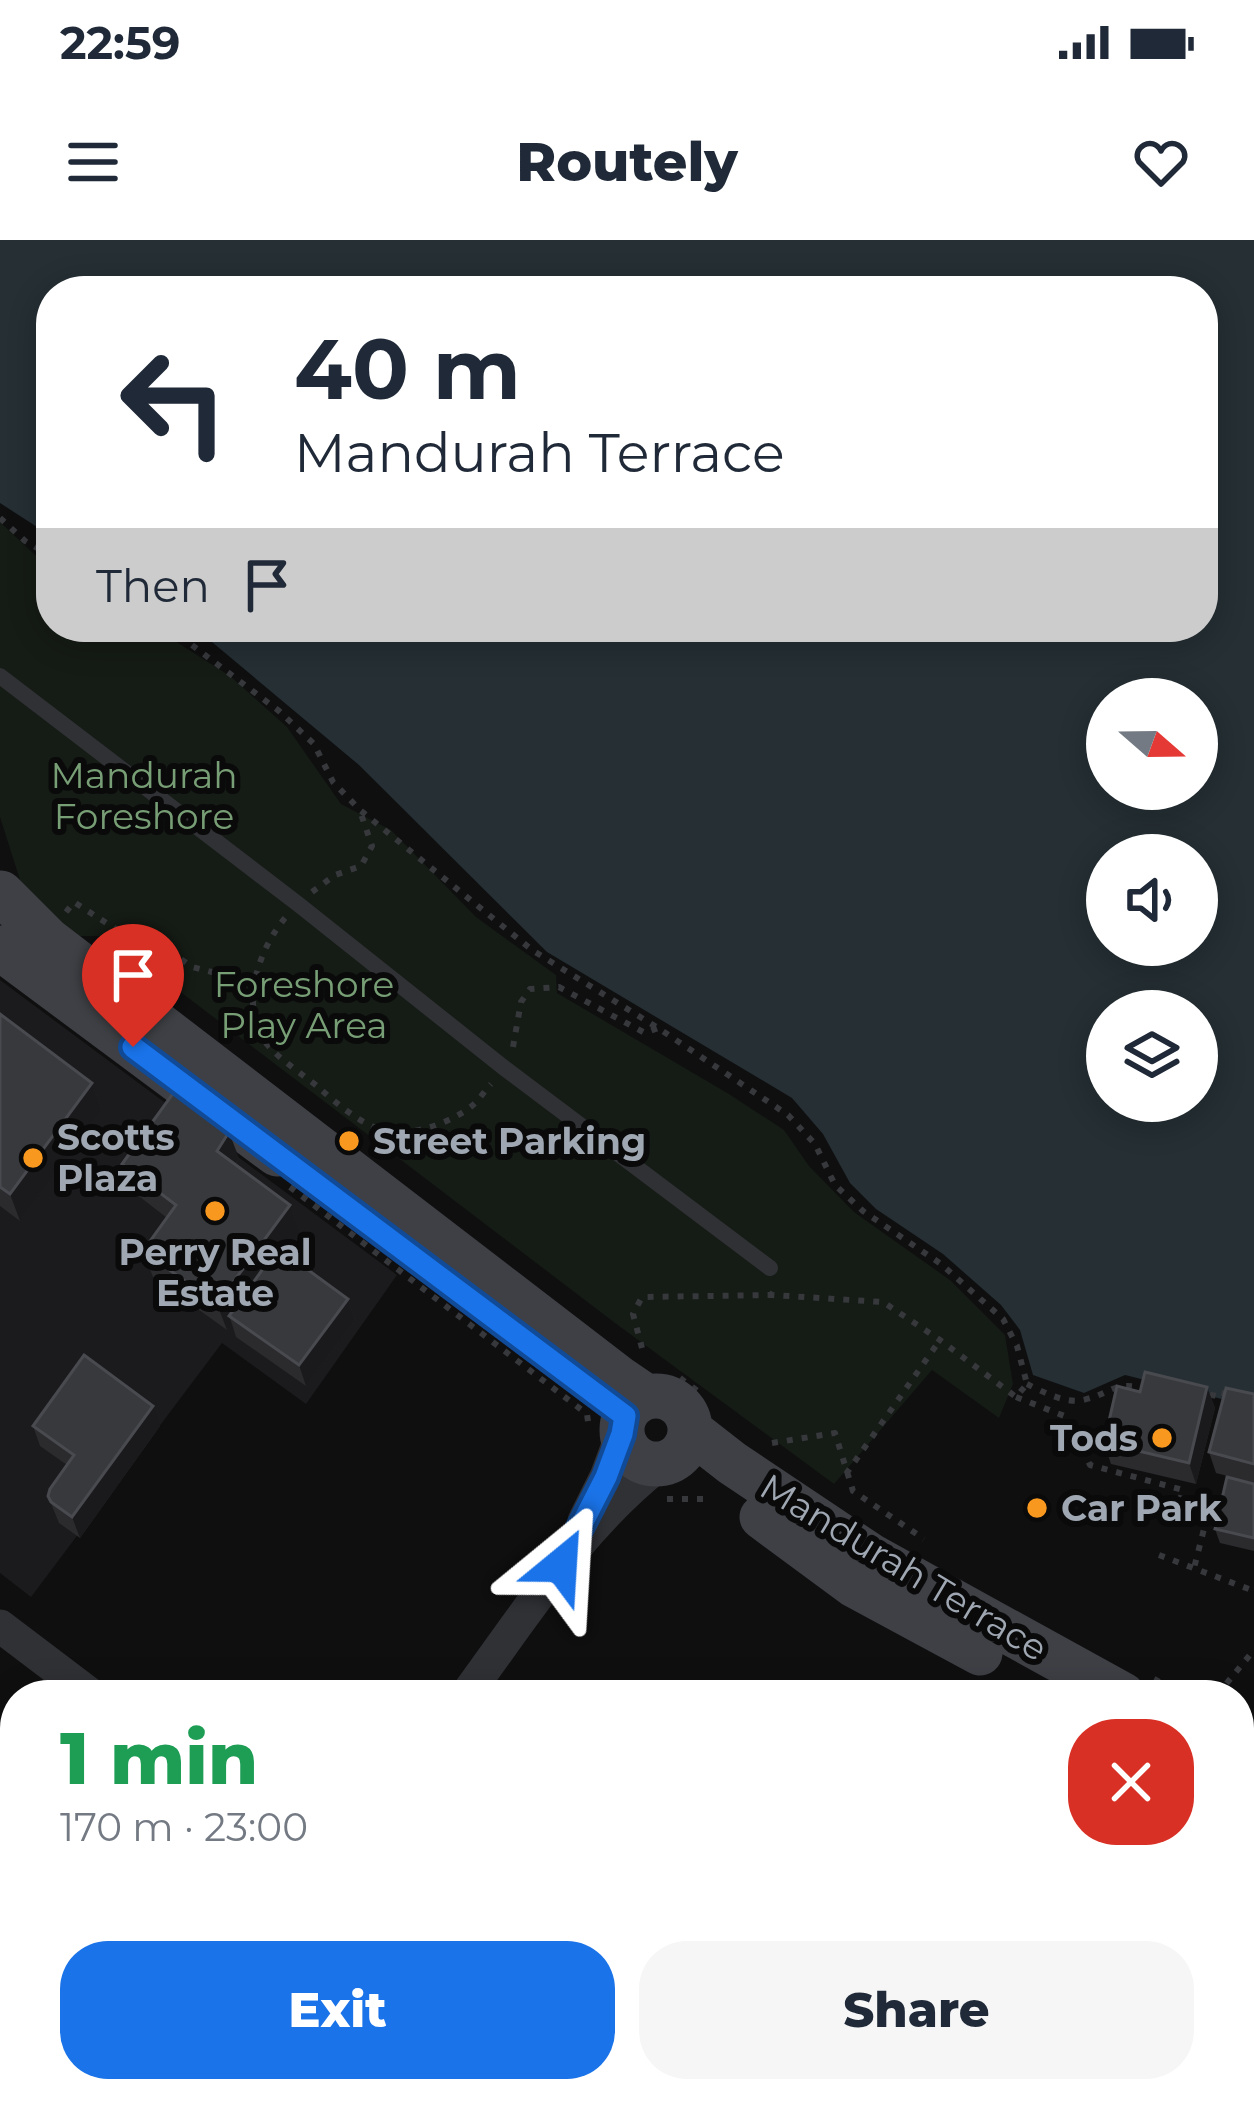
<!DOCTYPE html>
<meta charset="utf-8">
<style>
body{margin:0;font-family:Montserrat,sans-serif;background:#f6f6f7;color:#1f2937;height:100vh;display:flex;flex-direction:column;font-size:45px;white-space:nowrap}
*{box-sizing:border-box;margin:0}
p{font-size:39px;color:#747a83}
.icon{flex:none;width:66px;height:66px;fill:none;stroke:currentColor;stroke-width:2;stroke-linecap:round;stroke-linejoin:round}
.map{position:relative;flex:1;overflow:hidden}
.drawer{position:absolute;left:0px;top:1440px;width:1254px;height:423px;display:flex;flex-direction:column;background:#fff;border-radius:48px 48px 0 0;box-shadow:0 6px 30px #0003}
.drawer>*{flex:none}
.banner{position:absolute;left:36px;top:36px;width:1182px;height:366px;border-radius:48px;box-shadow:0 6px 30px #0003;background:#fff;color:#1f2937;overflow:hidden}
.needle{width:78px;rotate:110deg}
.fabs{position:absolute;left:1086px;top:438px;display:grid;gap:24px}
.fabs a{display:grid;place-items:center;width:132px;height:132px;border-radius:50%;background:#fff;box-shadow:0 6px 30px #0003;font-size:60px}
.pin{position:absolute;display:grid;place-items:center;width:102px;height:102px;color:#fff;margin:-123px -51px;border-radius:50% 50% 50% 0;rotate:-45deg;box-shadow:0 0 12px #0007}
.pin .icon{rotate:45deg}
.me{position:absolute;width:132px;margin:-66px;rotate:27deg;stroke-linejoin:round;filter:drop-shadow(0 0 9px #0008)}
.turn{display:flex;align-items:center;gap:42px;height:252px;padding:0 60px;font-size:54px}
.turn .icon{width:156px;height:156px;stroke-width:2.5}
.turn b{display:block;font-size:84px;line-height:102px}
.then{display:flex;align-items:center;height:114px;padding:0 60px;background:#0003;gap:24px;font-size:45px}
.round{display:grid;place-items:center;flex:none;width:126px;height:126px;border-radius:48px;background:#f6f6f7}
.overview{display:flex;align-items:center;justify-content:space-between;height:204px;padding:0 60px}
h1{font-size:72px;font-weight:800;line-height:90px;color:#1e9e55}
.button{display:flex;gap:24px;margin-top:auto;padding:24px 60px}
.button a{flex:1;height:138px;border-radius:48px;background:#1a73e8;color:#fff;font-size:48px;font-weight:800;line-height:138px;text-align:center}
.button a+a{background:#f6f6f7;color:#1f2937}
.status{display:flex;justify-content:space-between;align-items:center;height:84px;padding:0 60px;background:#fff;direction:ltr}
.status svg{height:33px;fill:currentColor}
header{display:flex;justify-content:space-between;align-items:center;height:156px;padding:0 60px;background:#fff;font-size:54px;font-weight:800}
.map>svg:first-child{display:block}
.built{fill:#1b1b1d}
.green{fill:#151b15}
.water{fill:#252f34;fill-rule:evenodd}
.lines{fill:none;stroke-linecap:round;stroke-linejoin:round}
.path{stroke:#36383c;stroke-width:6;stroke-dasharray:6 9;stroke-linecap:butt}
.lane{stroke:#303135;stroke-width:16}
.street{stroke:#303135;stroke-width:33}
.secondary{stroke:#3e4045;stroke-width:45}
.wall{fill:#2b2b2e}
.shaded-wall{fill:#1a1a1c}
.building{fill:#37393c;stroke:#484a4f;stroke-width:3}
.route-casing{stroke:#114b97;stroke-width:30}
.route{stroke:#1a73e8;stroke-width:21}
.poi-dot{fill:#f8981f;stroke:#0a0a0b;stroke-width:4.5}
.labels{text-anchor:middle;stroke-width:12;stroke-linejoin:round;paint-order:stroke}
.park-label{font-size:36px;fill:#779e75;stroke:#0a0a0b}
.poi-label{font-size:36px;font-weight:bold;fill:#9fa7b2;stroke:#0a0a0b;text-anchor:start}
.street-label{font-size:36px;fill:#9fa7b2;stroke:#0a0a0b}
</style>
<div class="status"><b>22:59</b><svg viewBox="0 0 49 12"><path d="M0 12V9h3v3zM5 12V6h3v6zM10 12V3h3v9zM15 12V0h3v12zM26 1h20v11H26zM47 4h2v5h-2z"/></svg></div>
<header><svg class="icon" aria-label="menu" viewBox="0 0 24 24"><path d="M4 6h16M4 12h16M4 18h16"/></svg>Routely<svg class="icon" aria-label="heart" viewBox="0 0 24 24"><path d="M12 20l-8-8c-3-5 5-10 8-4 3-6 11-1 8 4z"/></svg></header>
<div class="map">
<svg width="1254" height="1861" viewBox="0 0 1254 1861">
<rect width="100%" height="100%" fill="#0f0f10"/>
<path class="built" d="M0,740l397,295 -91,129 -84,-61 -191,254 -31,-24z"/>
<path class="green" d="M0,282l51,48v57h102l77,49 57,51 54,77 50,26 85,87 80,58 1,18 172,101 55,36 25,36 45,46 96,68 55,55 8,49 -14,34 -67,-48 -98,114 -219,-161 -508,-387h-49l-32,-37 -26,-82z"/>
<path class="water" d="M0,0h1254v1167l-129,-32 -41,18 -51,-18 -13,-45 -19,-25 -58,-51 -67,-45 -26,-26 -27,-49 -31,-36 -245,-146 -188,-187 -165,-138h1009v-336h-1152v245l-51,-33zM1107,459h90v90h-90zM1107,615h90v90h-90zM1107,771h90v90h-90z"/>
<g class="lines">
<path class="path" d="M0,278l25,23 26,15
M168,387l111,84 35,33 19,38 27,28 172,140 126,78 130,87 27,29 20,41 28,26 78,53 62,55 14,27 10,38
M312,652l23,-17 26,-9 11,-20 -11,-32
M66,672l8,-10 40,26 54,22 24,17 40,10 22,-1
M285,678c-25,30 -44,82 -23,119 8,16 40,37 55,49 18,16 45,40 69,45 26,6 67,-9 87,-26 7,-6 12,-15 18,-21
M513,807l8,-45 9,-13 29,-2 86,46 13,-5
M290,947l297,227 2,15
M769,1053l3,2 111,7 57,38 76,57 11,-13
M642,1108l-9,-34 9,-17 130,-2
M680,1138l23,17
M1027,1144c16,8 39,20 56,16 31,-7 29,-20 65,-11
M1016,1157l51,20 23,48 93,25 -7,24 30,7 -12,47
M1212,1158l2,-7 13,3
M772,1203l63,-10 18,58 71,48
M846,1234l94,-134
M667,1259h38
M1159,1315l95,36
M1154,1439l30,16
M1217,1455l37,-45
M544,1848l17,13"/>
<path class="lane" d="M0,436l298,228 205,163 267,201"/>
<path class="street" d="M584,1281l22,-44 16,-43
M0,1386l91,69
M466,1455c59,-80 114,-168 193,-230
M595,1848l16,13
M171,1861l9,-13"/>
<path class="secondary" d="M1,653l46,46 572,439 28,19
M0,708l277,206
M622 1190a34 34 0 1 1 68 0a34 34 0 1 1-68 0Z
M691,1191l41,32 139,93 252,139
M762,1277l92,68 126,68
M1239,1524l15,10"/>
</g>
<path class="wall" d="M0,774l92,69 10,27 -82,111 -20,-15z
M239,918l-4,7 55,40 10,27 -16,21 64,46 7,21 -49,66 -70,-49 -4,-13 -5,6 -74,-53 -10,-26 24,-33 -36,-28 -9,-26z
M1207,1147l8,21 -19,76 -85,-20 -7,-21 36,-51z
M1254,1154v89l-38,-10 -7,-21z
M33,1186h127l-80,112 -21,-15 -11,-27 19,-31 -27,-19z
M1254,1244v67l-34,-8 -5,-14z"/>
<path class="shaded-wall" d="M92,843l10,27 -82,111 -10,-27z
M229,892l10,26 -13,20 -9,-27z
M290,965l10,27 -66,88 -5,-4 3,8 -5,6 -10,-26z
M348,1059l7,21 -49,66 -7,-21z
M1207,1147l8,21 -19,76 -7,-21z
M153,1166l7,20 -80,112 -8,-21z"/>
<path class="building" d="M0,774l92,69 -82,111 -10,-7z
M174,852l55,40 -12,19 73,54 -73,99 -74,-53 33,-46 -54,-41z
M278,1008l70,51 -49,66 -70,-49z
M84,1115l69,51 -81,111 -21,-15 -3,-6 2,-7 24,-34 -41,-29z
M1145,1132l62,15 -18,76 -85,-20 13,-57 23,6z
M1226,1148l28,6v70l-45,-12z
M1227,1237l27,7v54l-39,-9z"/>
<g class="lines">
<defs>
<path id="route" d="M133,807l492,369 -3,18 -16,43 -45,88"/>
</defs>
<use href="#route" class="route-casing"/>
<use href="#route" class="route"/>
</g>
<g class="poi-dot">
<circle cx="349" cy="901" r="12"/>
<circle cx="33" cy="918" r="12"/>
<circle cx="215" cy="971" r="12"/>
<circle cx="1162" cy="1198" r="12"/>
<circle cx="1037" cy="1268" r="12"/>
</g>
<g class="labels">
<g class="park-label">
<text x="144" y="548">Mandurah<tspan x="144" dy="41">Foreshore</tspan></text>
<text x="304" y="757">Foreshore<tspan x="304" dy="41">Play Area</tspan></text>
</g>
<g class="poi-label">
<text x="57" y="910">Scotts<tspan x="57" dy="41">Plaza</tspan></text>
<text x="373" y="914">Street Parking</text>
<text x="215" y="1025" text-anchor="middle">Perry Real<tspan x="215" dy="41">Estate</tspan></text>
<text x="1138" y="1211" text-anchor="end">Tods</text>
<text x="1061" y="1281">Car Park</text>
</g>
<g class="street-label">
<text transform="translate(904 1327) rotate(31)" y="13">Mandurah Terrace</text>
</g>
</g>
</svg>
<div class="fabs">
<a><svg class="needle" viewBox="-14 -14 28 28"><path d="M0-13l5 13h-10z" fill="#e53935"/><path d="M0 13l5-13h-10z" fill="#747a83"/></svg></a>
<a><svg class="icon" aria-label="sound" viewBox="0 0 24 24"><path d="M4 9h4l5-4v14l-5-4H4zM17 9q2 3 0 6"/></svg></a>
<a><svg class="icon" aria-label="layers" viewBox="0 0 24 24"><path d="M12 4l9 5-9 5-9-5zM3 14l9 5 9-5"/></svg></a>
</div>
<div class="pin" style="left:133px;top:807px;background:#d93025"><svg class="icon" aria-label="arrive" viewBox="0 0 24 24"><path d="M6 21V4h12l-3 4 3 4H6"/></svg></div>
<svg class="me" style="left:561px;top:1325px" viewBox="-20 -20 40 40"><path d="M0-17L14 15 0 8-14 15z" fill="#1a73e8" stroke="#fff" stroke-width="4"/></svg>
<div class="banner">
<div class="turn"><svg class="icon" aria-label="left" viewBox="0 0 24 24"><path d="M17 20v-9H6M10 6l-5 5 5 5"/></svg><div><b>40 m</b>Mandurah Terrace</div></div>
<div class="then">Then<svg class="icon" aria-label="arrive" viewBox="0 0 24 24"><path d="M6 21V4h12l-3 4 3 4H6"/></svg></div>
</div>
<section class="drawer">
<div class="overview"><div><h1>1 min</h1><p>170 m · 23:00</p></div><a class="round" style="background:#d93025;color:#fff"><svg class="icon" aria-label="close" viewBox="0 0 24 24"><path d="M6 6l12 12M18 6L6 18"/></svg></a></div>
<div class="button"><a>Exit</a><a>Share</a></div>
</section>
</div>
